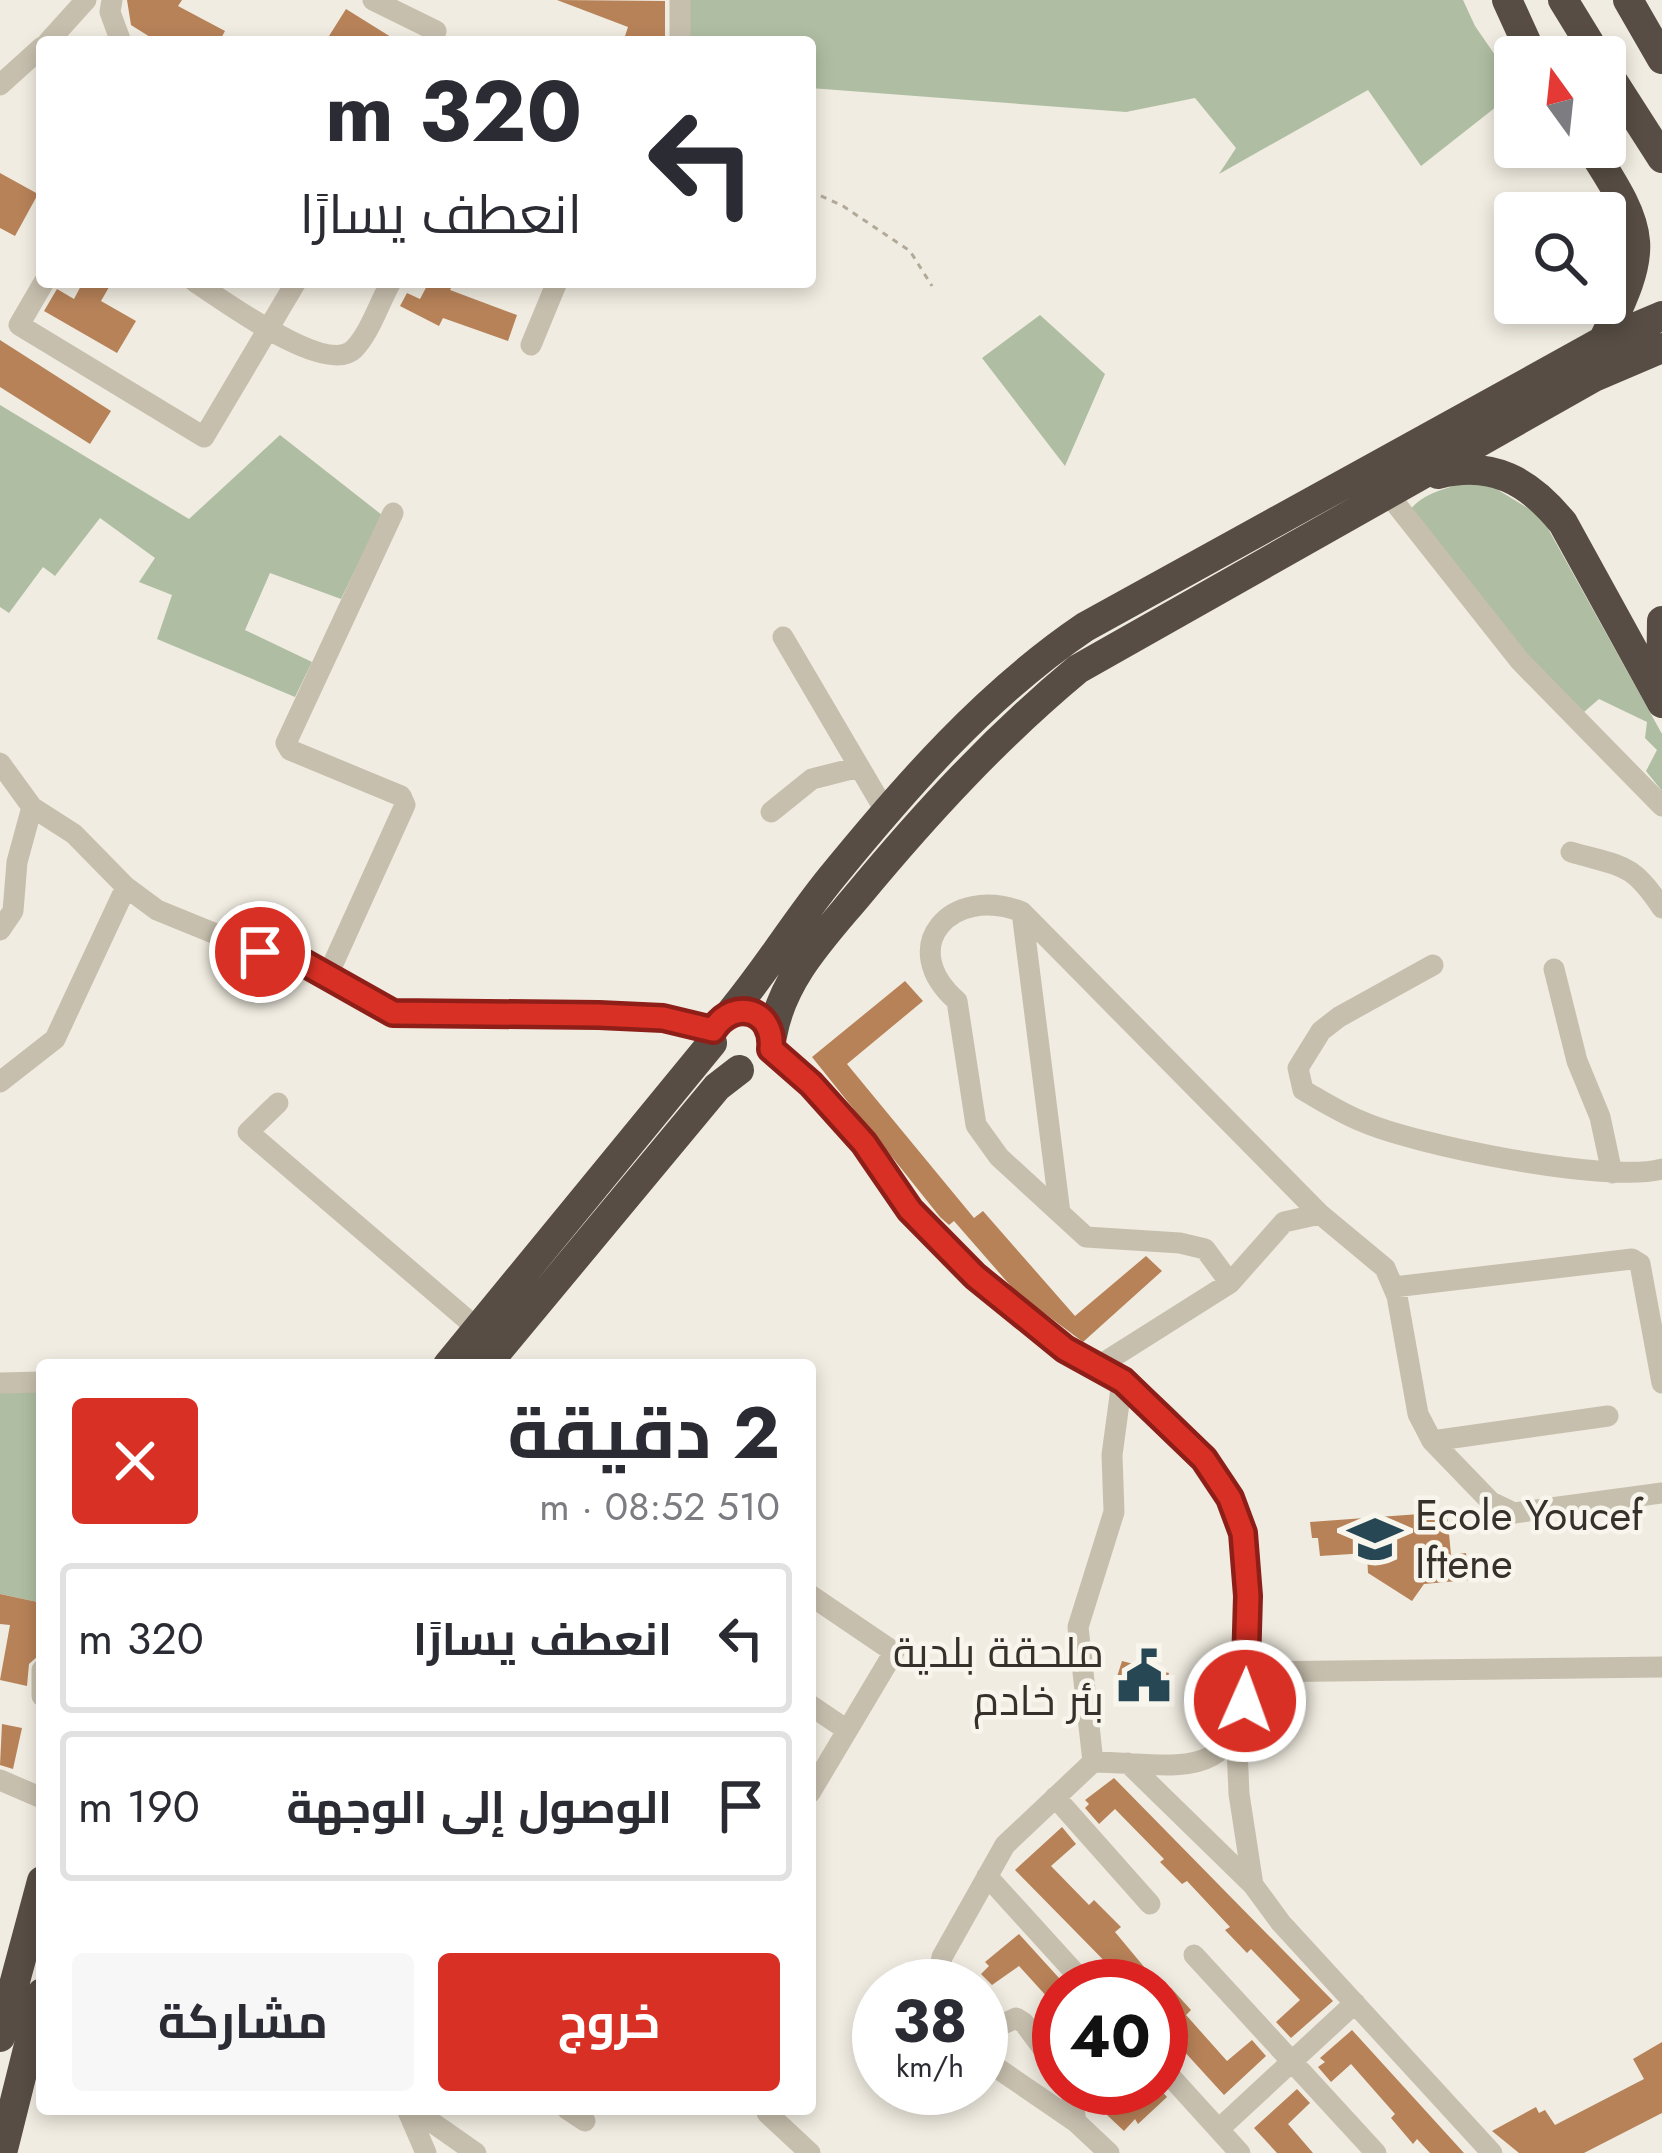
<!DOCTYPE html>
<html lang="ar">
<meta charset="utf-8">
<style>
body{margin:0;font-family:Jost,Cairo,sans-serif;background:#f7f7f7;color:#2b2b33;direction:rtl;height:100vh;display:flex;flex-direction:column;font-size:45px;white-space:nowrap}
*{box-sizing:border-box;margin:0}
p{font-size:39px;color:#7c7c81}
.icon{flex:none;width:66px;height:66px;fill:none;stroke:currentColor;stroke-width:2;stroke-linecap:round;stroke-linejoin:round}
.map{position:relative;flex:1;overflow:hidden;direction:ltr}
.details{position:absolute;left:36px;top:1359px;width:780px;height:756px;display:flex;flex-direction:column;background:#fff;border-radius:12px;box-shadow:0 6px 18px #0003;direction:rtl}
.details>*{flex:none}
.hud{position:absolute;left:36px;top:36px;width:780px;height:252px;border-radius:12px;box-shadow:0 6px 18px #0003;direction:rtl;background:#fff;color:#2b2b33;overflow:hidden}
.needle{width:78px;rotate:345deg}
.buttons{position:absolute;left:1494px;top:36px;display:grid;gap:24px}
.buttons a{display:grid;place-items:center;width:132px;height:132px;border-radius:12px;background:#fff;box-shadow:0 6px 18px #0003;font-size:60px}
.speed{position:absolute;left:852px;top:1959px;display:flex;gap:24px;font-size:60px;font-weight:700;text-align:center}
.speed>*{display:grid;place-content:center;width:156px;height:156px;border-radius:50%;background:#fff;box-shadow:0 6px 18px #0003;line-height:1}
.speed small{font-size:30px;font-weight:400}
.speed .limit{border:18px solid #d22;background:#fff;color:#111}
.pin{position:absolute;display:grid;place-items:center;width:102px;height:102px;color:#fff;margin:-51px;border:6px solid #fff;border-radius:50%;box-shadow:0 3px 12px #0007}
.me{position:absolute;width:132px;margin:-66px;rotate:2deg;stroke-linejoin:round;filter:drop-shadow(0 0 9px #0008)}
.turn{display:flex;align-items:center;gap:42px;height:252px;padding:0 36px;font-size:54px}
.turn .icon{width:156px;height:156px;stroke-width:2.5}
.turn b{display:block;font-size:84px;line-height:102px}
.round{display:grid;place-items:center;flex:none;width:126px;height:126px;border-radius:12px;background:#f7f7f7}
.overview{display:flex;align-items:center;justify-content:space-between;height:204px;padding:0 36px}
h1{font-size:72px;font-weight:700;line-height:90px}
.action{display:flex;gap:24px;margin-top:auto;padding:24px 36px}
.action a{flex:1;height:138px;border-radius:12px;background:#d93025;color:#fff;font-size:48px;font-weight:700;line-height:138px;text-align:center}
.action a+a{background:#f7f7f7;color:#2b2b33}
ul{padding:0;list-style:none}
li{display:flex;align-items:center;gap:36px;height:150px;margin:0 24px 18px;padding:0 12px;border:6px solid #e1e1e2;border-radius:12px}
li div{flex:1}
li b{display:block;font-size:45px}
li em{font-style:normal}
.map>svg:first-child{display:block}
.green{fill:#afbea2}
.building{fill:#b78258}
.lines{fill:none;stroke-linecap:round;stroke-linejoin:round}
.path{stroke:#b3a998;stroke-width:3;stroke-dasharray:6 6;stroke-linecap:butt}
.minor{stroke:#c7bfae;stroke-width:21}
.highway{stroke:#574d44;stroke-width:30}
.route-casing{stroke:#8d1f18;stroke-width:30}
.route{stroke:#d93025;stroke-width:21}
.labels{text-anchor:middle;stroke-width:9;stroke-linejoin:round;paint-order:stroke}
.poi-label{font-size:42px;fill:#37312b;stroke:#f8f5ed;text-anchor:start}
</style>
<div class="map">
<svg width="1662" height="2153" viewBox="0 0 1662 2153">
<rect width="100%" height="100%" fill="#f0ece1"/>
<path class="green" d="M690,0h773l12,26 40,58v8l-94,74 -53,-76 -149,84 17,-26 -41,-50 -69,14 -316,-24v-46h-120z
M1040,315l65,59 -40,92 -83,-108z
M0,405l189,114 91,-84 102,80 -41,84 -71,-26 -25,57 67,32 -17,35 -138,-58 15,-44 -33,-13 16,-24 -55,-40 -45,58 -12,-9 -34,46 -9,-6z
M1480,479l61,37 121,218v57l-16,-20 11,-21 -12,-12 2,-16 -48,-23 -15,13 -59,-55 -114,-148c15,-19 46,-23 69,-30z
M0,1391h42v212l-42,-9z"/>
<path class="building" d="M127,0h55l-4,6 47,25 -6,11h-61l-27,-17z
M557,0l108,1v41l-41,-3 4,-12z
M346,9l53,33h-60l-10,-6z
M0,173l38,21 -23,42 -15,-8z
M83,282h29l-11,19 35,20 -19,32 -73,-42 13,-22 17,10z
M429,282h25l-4,8 67,25 -9,26 -65,-23 -4,8 -39,-20 7,-13 13,6z
M0,340l111,71 -21,33 -90,-57z
M905,981l18,20 -76,63 127,154 9,-7 92,105 71,-60 16,15 -79,71 -67,-50 -62,-71 -5,4 -9,-8 -128,-160z
M1447,1512l4,43 15,-2 3,27 -45,4 -12,17 -44,-28 -1,-20 -47,3 -2,-18h-6l-2,-16z
M0,1594l42,9v32l-4,21 -9,8 -2,22 -27,-6 10,-55 -10,-1z
M1122,1661l47,12 -5,19 -9,-3 -5,8 -25,-7 2,-6 -11,-4z
M2,1724l20,4 -9,41 -13,-4z
M1114,1778l219,223 -42,37 -15,-16 24,-22 -49,-51 -4,4 -22,-23 5,-3 -43,-46 -5,3 -22,-22 4,-3 -49,-50 -16,15 -14,-16 4,-4 -4,-4z
M1062,1827l14,17 -25,22 38,39 5,-5 27,27 -6,5 45,54h-31l-114,-116z
M1019,1934l40,44v32l-40,-44 -27,19 -11,-11 8,-8 -4,-4z
M1171,1988l20,22 -5,5 41,46 25,-21 14,16 -42,39 -63,-69v-28z
M1352,2030l112,123h-34l-13,-14 -4,5 -22,-26 4,-4 -44,-50 -20,18 -13,-15 7,-5 -5,-4z
M1662,2042v71l-78,40h-65l-27,-22 44,-24 3,6 6,-3 10,15 89,-46 -11,-20z
M1136,2088h23l8,9 -29,27 -3,-5 -11,12 -17,-16z
M1297,2089l13,14 -22,21 25,29h-36l-23,-25z"/>
<g class="lines">
<path class="path" d="M810,191l33,15 67,45 22,35"/>
<path class="minor" d="M112,0l-2,12 11,30
M373,0l63,31 -6,11
M48,42l38,-42
M680,42v-42
M0,85l42,-38
M44,282l-25,43 185,112 92,-155
M195,282c28,18 131,95 159,67 16,-16 26,-48 37,-67
M531,345l26,-63
M1388,494l132,167 142,145
M783,637l104,177
M0,763l32,44 42,27 52,53 31,23 103,42 46,12 87,49h174l96,5 50,12
M771,812l41,-33 47,-12
M1571,852c50,15 60,9 91,56
M1022,912l38,301
M0,930l13,-19 4,-49 15,-55
M1433,965l-94,52 -18,14 -23,37 5,22c19,11 38,23 58,31 53,24 248,63 301,48
M1554,969l23,92 23,56 12,56
M327,977l78,-172 -4,-9 -111,-46 -4,-7 107,-230
M771,1049c78,66 128,153 201,223 27,27 60,53 91,75 18,13 38,21 56,32 47,28 111,99 124,153 10,44 4,93 3,137 -4,120 -68,94 -153,93l-88,83 -63,112 -4,29
M0,1082l55,-43 71,-152
M278,1103l-30,29 230,197
M1230,1283l-25,-34 -25,-6 -94,-6 -87,-80 -23,-32 -19,-124c-62,-54 -6,-117 65,-89l298,302 65,54 12,28 21,118 14,27 59,61 23,11 148,-20
M1394,1287l238,-28 8,5 22,119
M1097,1367l133,-84 54,-61 36,-8
M0,1383l42,-1
M1432,1441l176,-25
M810,1595l84,57 -84,141
M42,1670v26
M1245,1672l417,-5
M810,1705l37,25
M1236,1724l3,70 14,91 28,38 211,230
M1093,1762l-15,-135 36,-115 -2,-57 10,-74
M1128,1763l125,122
M0,1780l42,18
M1055,1797l95,107
M987,1876l100,110
M1194,1955l182,198
M981,2034l35,-16 8,5 35,47
M981,2057l95,65 33,31
M1161,2066l79,87
M1071,2088l5,34
M407,2109l19,44
M413,2109l63,44
M567,2109l18,12
M767,2113l43,40
M1219,2129l136,-126"/>
<path class="highway" d="M1507,0l26,57
M1563,0l35,57
M1628,0l34,59
M1605,69l57,89
M1590,147c58,89 58,100 13,194
M1438,474c54,-14 91,7 125,49l99,180
M1661,696l1,-75
M732,1011c35,-42 64,-90 99,-133 75,-92 155,-184 254,-251l518,-286 59,-25
M772,1036c10,-57 50,-98 86,-141 68,-82 138,-158 220,-226l516,-292 68,-29
M448,1365l264,-322
M486,1365l231,-278 22,-17
M0,2037l42,-156
M2,2153l40,-160"/>
</g>
<g class="lines">
<defs>
<path id="route" d="M260,952l46,12 87,49 206,2 64,3 50,12c21,-33 62,-20 58,19l40,35 53,59 46,67 65,66 90,73 58,32 81,78 26,39 13,35 5,63 -3,105"/>
</defs>
<use href="#route" class="route-casing"/>
<use href="#route" class="route"/>
</g>
<defs>
<symbol id="school-bare" viewBox="-9 -9 18 18"><path d="M0-5L7-2L0 1L-7-2ZM-4 1L0 2.5L4 1V4Q0 6-4 4Z" fill="#264753" stroke="#f8f5ed" stroke-width="2.5" paint-order="stroke"/></symbol>
<symbol id="civic-bare" viewBox="-9 -9 18 18"><path d="M-.6-6.5H3V-4.5H.6V-3L4-1V1h2V6H-6V1h2V-1L-.6-3ZM-1.2 2.5V6h2.4V2.5Z" fill="#264753" stroke="#f8f5ed" stroke-width="2.5" paint-order="stroke"/></symbol>
</defs>
<g fill-rule="evenodd">
<use href="#school-bare" x="1337" y="1501" width="76" height="76"/>
<use href="#civic-bare" x="1106" y="1638" width="76" height="76"/>
</g>
<g class="labels">
<g class="poi-label">
<text x="1415" y="1530">Ecole Youcef<tspan x="1415" dy="48">Iftene</tspan></text>
<text x="1104" y="1667" text-anchor="end">ملحقة بلدية<tspan x="1104" dy="48">بئر خادم</tspan></text>
</g>
</g>
</svg>
<div class="buttons">
<a><svg class="needle" viewBox="-14 -14 28 28"><path d="M0-13l5 13h-10z" fill="#e53935"/><path d="M0 13l5-13h-10z" fill="#7c7c81"/></svg></a>
<a><svg class="icon" aria-label="search" viewBox="0 0 24 24"><circle cx="10" cy="10" r="6"/><path d="M15 15l6 6"/></svg></a>
</div>
<div class="speed"><div>38<small>km/h</small></div><div class="limit">40</div></div>
<div class="pin" style="left:260px;top:952px;background:#d93025"><svg class="icon" aria-label="arrive" viewBox="0 0 24 24"><path d="M6 21V4h12l-3 4 3 4H6"/></svg></div>
<svg class="me" style="left:1245px;top:1701px" viewBox="-20 -20 40 40"><circle r="17" fill="#d93025" stroke="#fff" stroke-width="3"/><path d="M0-11L8 9 0 5-8 9z" fill="#fff"/></svg>
<div class="hud">
<div class="turn"><svg class="icon" aria-label="left" viewBox="0 0 24 24"><path d="M17 20v-9H6M10 6l-5 5 5 5"/></svg><div><b>320 m</b>انعطف يسارًا</div></div>
</div>
<section class="details">
<div class="overview"><div><h1>2 دقيقة</h1><p>510 m · 08:52</p></div><a class="round" style="background:#d93025;color:#fff"><svg class="icon" aria-label="close" viewBox="0 0 24 24"><path d="M6 6l12 12M18 6L6 18"/></svg></a></div>
<ul>
<li><svg class="icon" aria-label="left" viewBox="0 0 24 24"><path d="M17 20v-9H6M10 6l-5 5 5 5"/></svg><div><b>انعطف يسارًا</b></div><em>320 m</em></li>
<li><svg class="icon" aria-label="arrive" viewBox="0 0 24 24"><path d="M6 21V4h12l-3 4 3 4H6"/></svg><div><b>الوصول إلى الوجهة</b></div><em>190 m</em></li>
</ul>
<div class="action"><a>خروج</a><a>مشاركة</a></div>
</section>
</div>
